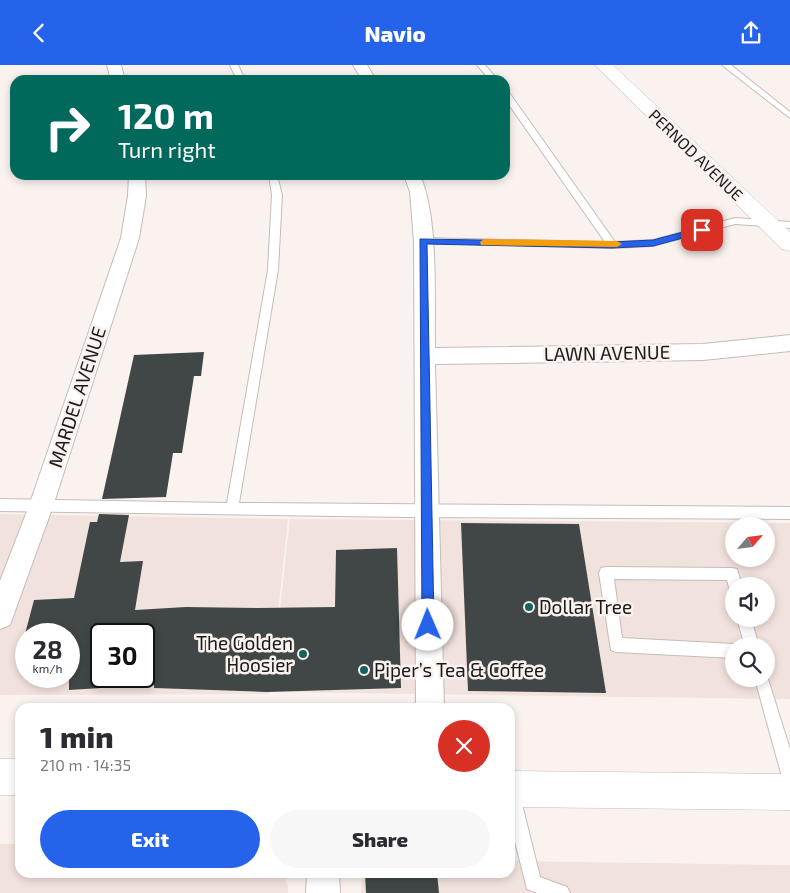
<!DOCTYPE html>
<meta charset="utf-8">
<style>
body{margin:0;font-family:"Exo 2",sans-serif;background:#f7f7f7;color:#2b2b33;height:100vh;display:flex;flex-direction:column;font-size:19px;white-space:nowrap}
*{box-sizing:border-box;margin:0}
p{font-size:16px;color:#7c7c81}
.icon{flex:none;width:28px;height:28px;fill:none;stroke:currentColor;stroke-width:2;stroke-linecap:round;stroke-linejoin:round}
.map{position:relative;flex:1;overflow:hidden}
.sheet{position:absolute;left:15px;top:638px;width:500px;height:175px;display:flex;flex-direction:column;background:#fff;border-radius:15px;box-shadow:0 2px 8px #0003}
.sheet>*{flex:none}
.top-card{position:absolute;left:10px;top:10px;width:500px;height:105px;border-radius:15px;box-shadow:0 2px 8px #0003;background:#00695c;color:#fff;overflow:hidden}
.needle{width:32px;rotate:62deg}
.tools{position:absolute;left:725px;top:452px;display:grid;gap:10px}
.tools a{display:grid;place-items:center;width:50px;height:50px;border-radius:50%;background:#fff;box-shadow:0 2px 8px #0003;font-size:25px}
.speed{position:absolute;left:15px;top:558px;display:flex;gap:10px;font-size:25px;font-weight:700;text-align:center}
.speed>*{display:grid;place-content:center;width:65px;height:65px;border-radius:50%;background:#fff;box-shadow:0 2px 8px #0003;line-height:1}
.speed small{font-size:12px;font-weight:400}
.speed .limit{border:2px solid #111;border-radius:8px;background:#fff;color:#111}
.pin{position:absolute;display:grid;place-items:center;width:42px;height:42px;color:#fff;margin:-21px;border-radius:10px;box-shadow:0 2px 8px #0006}
.me{position:absolute;width:55px;margin:-28px;rotate:359deg;stroke-linejoin:round;filter:drop-shadow(0 0 4px #0008)}
.turn{display:flex;align-items:center;gap:18px;height:105px;padding:0 25px;font-size:22px}
.turn .icon{width:65px;height:65px;stroke-width:2.5}
.turn b{display:block;font-size:35px;line-height:42px}
.round{display:grid;place-items:center;flex:none;width:52px;height:52px;border-radius:26px;background:#f7f7f7}
.head{display:flex;align-items:center;justify-content:space-between;height:85px;padding:0 25px}
h1{font-size:30px;font-weight:800;line-height:38px}
.button{display:flex;gap:10px;margin-top:auto;padding:10px 25px}
.button a{flex:1;height:58px;border-radius:30px;background:#2563eb;color:#fff;font-size:20px;font-weight:800;line-height:58px;text-align:center}
.button a+a{background:#f7f7f7;color:#2b2b33}
header{display:flex;justify-content:space-between;align-items:center;height:65px;padding:0 25px;background:#2563eb;color:#fff;font-size:22px;font-weight:800}
.map>svg:first-child{display:block}
.built{fill:#f2e2dd;fill-rule:evenodd}
.building{fill:#404746}
.lines{fill:none;stroke-linecap:round;stroke-linejoin:round}
.service-casing{stroke:#c4bcba;stroke-width:2}
.minor-casing{stroke:#c4bcba;stroke-width:2}
.tertiary-casing{stroke:#c4bcba;stroke-width:1}
.primary-casing{stroke:#c4bcba;stroke-width:1}
.service{fill:#fff;fill-rule:evenodd}
.minor{fill:#fff;fill-rule:evenodd}
.tertiary{fill:#fff;fill-rule:evenodd}
.primary{fill:#fff;fill-rule:evenodd}
.route{fill:#2563eb;stroke:#184099}
.slow{fill:#f59e0b}
.poi-dot{fill:#14625f;stroke:#faf2ef;stroke-width:2}
.labels{text-anchor:middle;stroke-width:5;stroke-linejoin:round;paint-order:stroke}
.far-street-label{font-size:16px;fill:#1b1818;stroke:#faf2ef}
.street-label{font-size:19px;fill:#1b1818;stroke:#faf2ef}
.poi-label{font-size:19px;fill:#1b1818;stroke:#faf2ef;text-anchor:start}
</style>
<header><svg class="icon" aria-label="back" viewBox="0 0 24 24"><path d="M15 5l-7 7 7 7"/></svg>Navio<svg class="icon" aria-label="share" viewBox="0 0 24 24"><path d="M12 15V3M7 8l5-5 5 5M5 13v7h14v-7"/></svg></header>
<div class="map">
<svg width="790" height="828" viewBox="0 0 790 828">
<rect width="100%" height="100%" fill="#faf2ef"/>
<path class="built" d="M0,449l288,5 -19,175 -269,1zM26,569h43v42h-43zM101,569h43v42h-43z
M290,454l500,4v176l-519,-7zM734,461h32v33h-32zM734,521h32v33h-32zM734,581h32v33h-32z
M0,779h20v29h262l6,13v7h-288z
M510,796l280,4v28h-429l1,-20h148z"/>
<path class="building" d="M204,287l-3,24h-7l-12,77h-9l-7,44 -64,2 32,-144z
M99,449l30,1 -9,47 23,-1 -8,49 51,-3 72,1 77,-1 1,-57 61,-2 4,140 -134,4 -113,-4v-3l-10,1v-52h-43v54l-32,2v-56h-44l9,-34 40,-2 16,-76h7z
M461,458l118,1 27,169 -138,-2z
M365,808h72l2,20h-73z"/>
<g class="lines">
<defs>
<path id="service" d="M230,0h8l7,15h-8z
M477,0h8l13,15h-8z
M722,0h9l59,47v6z
M505,26h3l107,151 38,-2 82,-22 55,4v6l-55,-4 -82,22 -41,2 -192,-5v-4l3,-1 182,4 -100,-143z
M269,110h8l5,20 -4,75 -39,233 551,4v12l-386,-2 -404,-6v-12l227,4 41,-233 4,-75z
M606,502l126,1 5,1 5,17h-8v6l-4,-1 -3,-11 -113,-1 8,59 112,6 5,2h-5v12l-118,-6 -5,-2 -12,-77 2,-5z
M737,554h14l8,27h-14z
M766,608l24,76v36l-6,-2 -2,-6 -27,-98h11z
M510,719l7,2 2,6 21,85 27,10 3,6h-33l-10,-4 -17,-67z"/>
<path id="minor" d="M107,0h14l4,15h-14z
M353,0h14l9,15h-14z
M129,110h16l1,21 -7,42 -86,268 -43,119 -10,4v-48l29,-75 92,-268 7,-42z
M404,110h16c19,43 14,124 15,173l268,-4 87,-9v16l-87,9 -268,4 9,343h-28l-2,-466 -4,-49z
M307,808h32l1,20h-34z"/>
<path id="tertiary" d="M595,0h18l177,167v19l-8,-2z"/>
<path id="primary" d="M0,694h20v36h-20z
M510,706l280,3v36l-280,-3z"/>
</defs>
<use href="#service" class="service-casing"/>
<use href="#minor" class="minor-casing"/>
<use href="#tertiary" class="tertiary-casing"/>
<use href="#primary" class="primary-casing"/>
<use href="#service" class="service"/>
<use href="#minor" class="minor"/>
<use href="#tertiary" class="tertiary"/>
<use href="#primary" class="primary"/>
</g>
<path class="route" d="M702,162l3,1v4l-52,14 -41,2 -185,-4 7,381 -1,4 -5,2 -5,-2 -1,-4 -2,-386 192,3 41,-2z"/>
<path class="slow" d="M484,174l133,2 5,3 -5,3 -136,-2 -1,-3z"/>
<g class="poi-dot">
<circle cx="529" cy="542" r="5"/>
<circle cx="303" cy="589" r="5"/>
<circle cx="364" cy="605" r="5"/>
</g>
<g class="labels">
<g class="far-street-label">
<text transform="translate(696 90) rotate(44)" y="6">PERNOD AVENUE</text>
</g>
<g class="street-label">
<text transform="translate(607 288) rotate(-1)" y="7">LAWN AVENUE</text>
<text transform="translate(77 332) rotate(-72)" y="7">MARDEL AVENUE</text>
</g>
<g class="poi-label">
<text x="539" y="549">Dollar Tree</text>
<text x="293" y="585" text-anchor="end">The Golden<tspan x="293" dy="22">Hoosier</tspan></text>
<text x="374" y="612">Piper’s Tea &amp; Coffee</text>
</g>
</g>
</svg>
<div class="tools">
<a><svg class="needle" viewBox="-14 -14 28 28"><path d="M0-13l5 13h-10z" fill="#e53935"/><path d="M0 13l5-13h-10z" fill="#7c7c81"/></svg></a>
<a><svg class="icon" aria-label="sound" viewBox="0 0 24 24"><path d="M4 9h4l5-4v14l-5-4H4zM17 9q2 3 0 6"/></svg></a>
<a><svg class="icon" aria-label="search" viewBox="0 0 24 24"><circle cx="10" cy="10" r="6"/><path d="M15 15l6 6"/></svg></a>
</div>
<div class="speed"><div>28<small>km/h</small></div><div class="limit">30</div></div>
<div class="pin" style="left:702px;top:165px;background:#d93025"><svg class="icon" aria-label="arrive" viewBox="0 0 24 24"><path d="M6 21V4h12l-3 4 3 4H6"/></svg></div>
<svg class="me" style="left:428px;top:560px" viewBox="-20 -20 40 40"><circle r="19" fill="#fff"/><path d="M0-13L10 11 0 6-10 11z" fill="#2563eb"/></svg>
<div class="top-card">
<div class="turn"><svg class="icon" aria-label="right" viewBox="0 0 24 24"><path d="M7 20v-9h11M14 6l5 5-5 5"/></svg><div><b>120 m</b>Turn right</div></div>
</div>
<section class="sheet">
<div class="head"><div><h1>1 min</h1><p>210 m · 14:35</p></div><a class="round" style="background:#d93025;color:#fff"><svg class="icon" aria-label="close" viewBox="0 0 24 24"><path d="M6 6l12 12M18 6L6 18"/></svg></a></div>
<div class="button"><a>Exit</a><a>Share</a></div>
</section>
</div>
